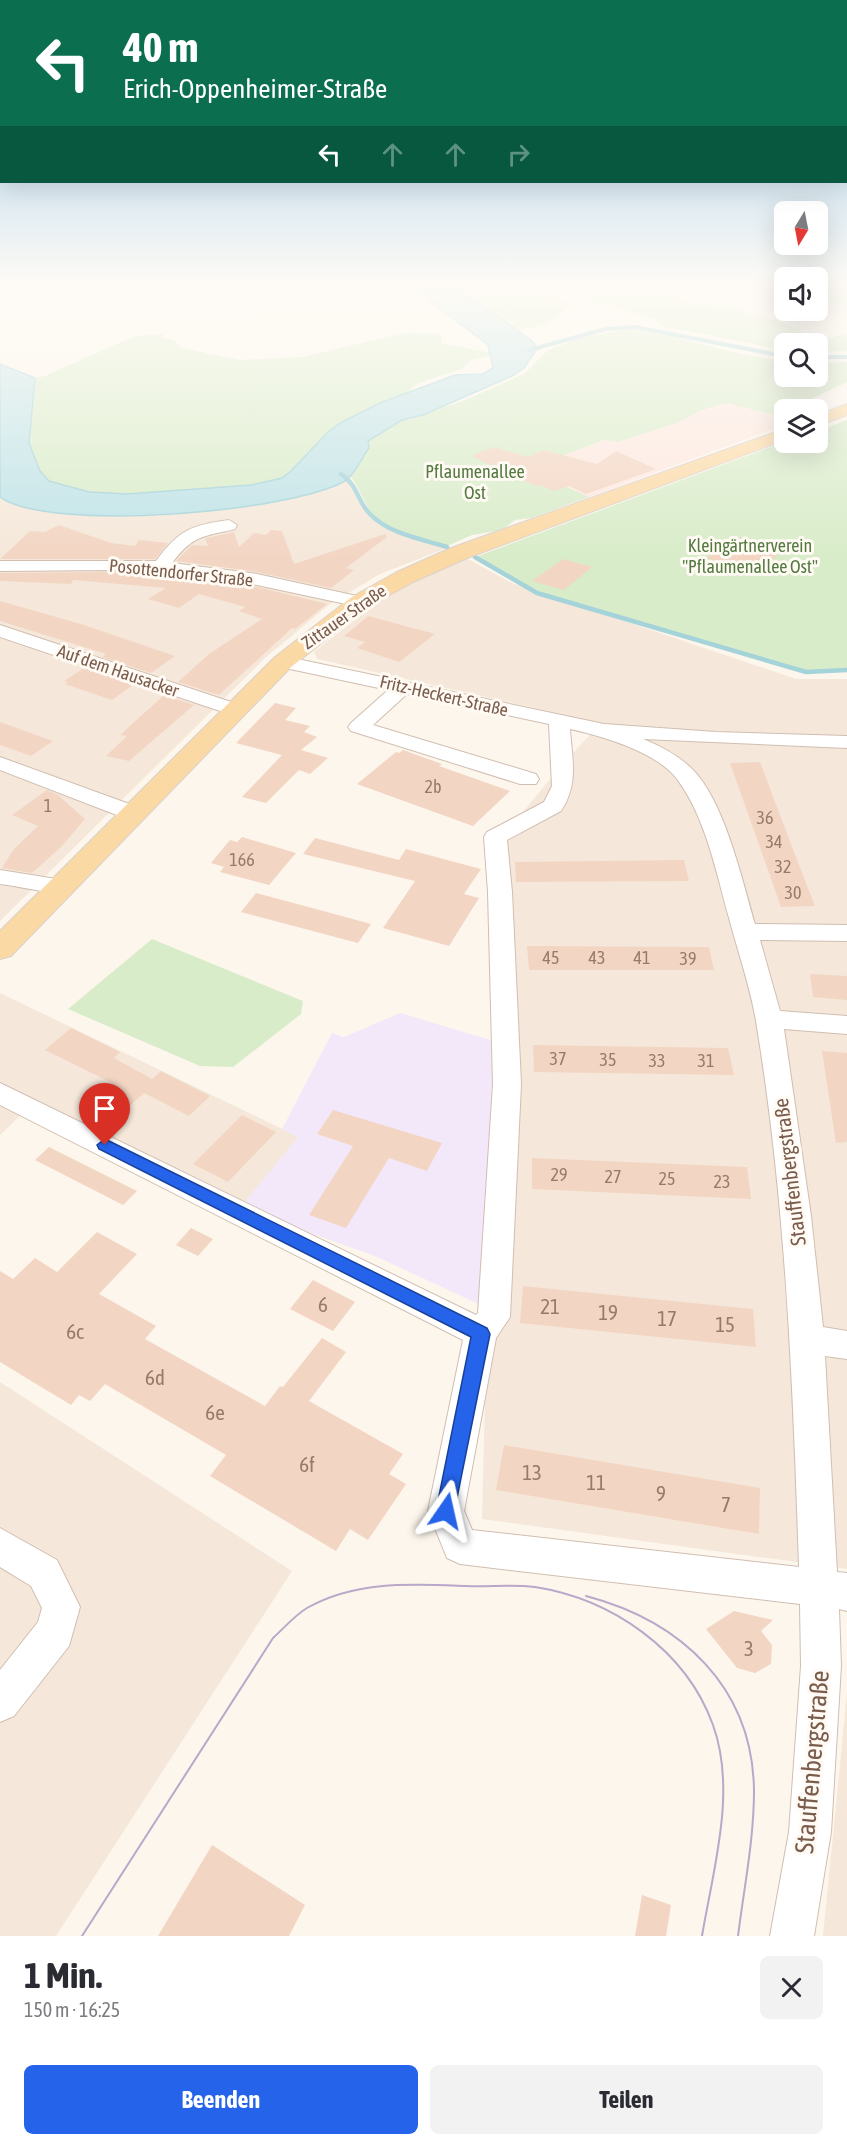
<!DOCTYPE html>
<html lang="de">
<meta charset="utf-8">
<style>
body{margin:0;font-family:"Asap Condensed",sans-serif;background:#f2f2f3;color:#2b2b33;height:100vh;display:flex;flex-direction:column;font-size:22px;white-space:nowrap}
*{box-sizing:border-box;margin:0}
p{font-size:20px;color:#7c7c81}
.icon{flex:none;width:33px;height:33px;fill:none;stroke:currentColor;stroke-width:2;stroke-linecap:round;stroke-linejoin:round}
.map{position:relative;height:1936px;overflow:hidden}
.side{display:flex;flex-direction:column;background:#fff;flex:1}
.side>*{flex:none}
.hud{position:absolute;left:0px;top:0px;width:848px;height:183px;box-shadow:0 6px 24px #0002;background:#0b6e4f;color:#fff;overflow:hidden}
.needle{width:39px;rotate:190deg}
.controls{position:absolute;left:774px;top:201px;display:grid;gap:12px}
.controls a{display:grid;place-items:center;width:54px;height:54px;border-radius:9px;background:#fff;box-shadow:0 6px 24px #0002;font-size:30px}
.pin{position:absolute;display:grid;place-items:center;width:51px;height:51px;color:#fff;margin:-62px -26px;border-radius:50% 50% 50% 0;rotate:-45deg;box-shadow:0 0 6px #0007}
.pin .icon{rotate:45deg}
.me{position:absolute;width:66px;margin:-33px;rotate:11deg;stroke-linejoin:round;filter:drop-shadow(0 0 4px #0008)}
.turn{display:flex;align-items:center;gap:21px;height:126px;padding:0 24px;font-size:27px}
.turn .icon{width:78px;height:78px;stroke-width:2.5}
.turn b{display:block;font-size:42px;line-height:51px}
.lanes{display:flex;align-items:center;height:57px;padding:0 24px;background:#0003;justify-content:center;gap:30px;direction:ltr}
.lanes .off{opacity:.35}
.round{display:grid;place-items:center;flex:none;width:63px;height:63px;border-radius:9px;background:#f2f2f3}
.head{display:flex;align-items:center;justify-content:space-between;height:102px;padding:0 24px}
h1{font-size:36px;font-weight:700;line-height:45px}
.button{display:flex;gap:12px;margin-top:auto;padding:12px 24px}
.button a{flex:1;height:69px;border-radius:9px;background:#2563eb;color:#fff;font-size:24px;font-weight:700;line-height:69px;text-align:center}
.button a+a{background:#f2f2f3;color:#2b2b33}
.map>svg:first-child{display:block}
.residential{fill:#f5e8da}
.commercial{fill:#fde8e0}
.education{fill:#f3e8fa}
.green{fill:#d8ecc9}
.water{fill:#bfe3e8;stroke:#a5d3da;stroke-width:1.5}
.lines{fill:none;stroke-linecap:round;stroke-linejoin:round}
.stream-far1{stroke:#a5d3da;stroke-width:4}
.stream{stroke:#a5d3da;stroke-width:4.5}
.building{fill:#f3d5c3}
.minor-casing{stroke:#d1beb0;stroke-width:2}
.major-casing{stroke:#dad1cd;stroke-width:2}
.minor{fill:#fff;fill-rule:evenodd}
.major{fill:#fbd9a5;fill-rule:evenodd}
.tram{stroke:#b9a8c9;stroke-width:2}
.route{fill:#2563eb;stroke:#184099;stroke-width:1.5}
.labels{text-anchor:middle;stroke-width:6;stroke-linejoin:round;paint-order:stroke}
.far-park-label{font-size:18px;fill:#537a41;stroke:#fffaf3}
.far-street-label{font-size:18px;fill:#7a5c4d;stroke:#fffaf3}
.number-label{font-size:18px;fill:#987a6a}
.street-label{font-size:21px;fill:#7a5c4d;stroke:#fffaf3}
.near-number-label{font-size:21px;fill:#987a6a}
.near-street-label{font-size:26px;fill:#7a5c4d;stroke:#fffaf3}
</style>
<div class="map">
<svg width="847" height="1936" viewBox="0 0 847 1936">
<rect width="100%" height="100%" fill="#fdf6ec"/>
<path class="residential" d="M348,479l20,35 25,16 54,18 -67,26 -50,30 -65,54 -265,263v-424l46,14 85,4 56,-2 84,-10z
M464,557l48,26 284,96h51v890l-365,-50 17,-677 59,-73 43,-46 -284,-64 -3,-7 66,-52z
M0,993l299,144 -54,65 -208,-102 -37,35z
M0,1382l292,189 -236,365h-56z
M847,1692v244h-24l17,-171z"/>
<path class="commercial" d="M725,403l57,14 2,8 -195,72 -63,-28 78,-29 14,2 59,-19 23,-12z"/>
<path class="education" d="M400,1013l104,31 -15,265 -114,-53 -79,-28 -51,-26 53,-65 -16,-8 50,-96 12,4z"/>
<path class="green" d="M453,288h74l9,8 35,5c-11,20 -30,24 -51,29l-6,-4 -1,-5 -7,1z
M589,288h56l14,8 78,13 49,15 27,13 16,1 18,-4v17l-29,1v-8h-34v6l-122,-24 -6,-7 -76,-22v-6z
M818,288h29v17l-29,-5z
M627,329c54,5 104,28 157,31v16h34v-13l29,-1v20l-44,21 -30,3 11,7 -2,4 -57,-14 -25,8 -23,12 -59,19 -14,-2 -77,29 62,28 -58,21 -16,2 -13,10 -30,5 -25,11c-20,-7 -63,-17 -76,-34 -8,-11 -11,-24 -21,-36l18,-28 -1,-7 35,-21 61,-19 61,-27 24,-24 33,-12z
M405,333l36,1v9l49,10 1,3 -18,3 -12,10 -43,14 -12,11 -64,28 -14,10 -37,39 -9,7 -30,7 -125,9 -38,-2 -40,-11 -9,-10 -11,-28 6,-65 10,-2 90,-40 29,-2 -1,4 11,2 8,8 58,12 62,-3z
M847,420v249l-19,3 -24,-2 -265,-77 -24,-12 -37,-25 306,-114h34v-11z
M152,939l151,62 -2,13 -68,53 -33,-1 -132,-57z"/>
<path class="water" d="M413,288h40l53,34 26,19 5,8 -13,19 -12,8 -89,39 -21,5 -34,21 1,7c-7,9 -14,27 -24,33 -55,31 -294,52 -345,16v-133l35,14 -6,65 11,28 9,10 40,11 38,2 125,-9 30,-7 9,-7 37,-39 14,-10 38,-19 75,-28 28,-1 10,-6 -5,-23z"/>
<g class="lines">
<path class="stream-far1" d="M529,350l77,-21 29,-2 149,29
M818,357h29"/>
<path class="stream" d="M341,474c17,11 16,27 29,40 19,20 52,25 77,33
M475,557l62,36 269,79 41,-2"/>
</g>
<path class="building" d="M494,447l34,10 15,-7 54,14 19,-13 40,18 -70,25 -17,-8 -15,5 -14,-6 -4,1 -65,-30z
M59,525l52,18 24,3 4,-6 29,3 -13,16h-155l30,-28 15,1z
M271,530l11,1 12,33 91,-30 2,3 -41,31 8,2 -23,18 -74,-16 -81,-11 16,-16 16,1 -3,-7 2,-1 27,-6 5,15 15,-14 12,2z
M733,536l50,13 -24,25 -53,-16z
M563,559l29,8 -28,23 -32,-9z
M114,572l64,4 79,11 70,17 -32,25 -3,-1 -73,67 -41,-13 31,-28 53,-35 -23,-8 6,-4 -46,-13 -20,14 -31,-9 18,-11 -93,-8 -2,4 -71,-3v-8z
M0,601l81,23 94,32 -24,17 -49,-16 4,-3 -106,-33z
M368,616l67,18 -36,28 -42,-14 8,-6 -21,-6z
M84,668l50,16 -22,16 -47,-16 3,-2 -4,-1z
M164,695l30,10 -65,56 -23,-5 21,-20 -7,-1z
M275,703l21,5 -11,12 25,6 -6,6 13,5 -16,13 27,8 -18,16 -11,-4 -33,33 -24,-6 40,-42 -46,-12z
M0,722l53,19 -22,15 -31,-11z
M403,750l39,14 -3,2 71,25 -37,35 -116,-42 39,-32 3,1z
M760,762l37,98 18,46 -34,1 -51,-144z
M47,790l11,5 27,24 -24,28 -29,26 -30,-5 11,-18 25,-24 -26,-11z
M242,837l54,16 -27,32 -49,-13 4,-5 -13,-4 19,-23 7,2z
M315,838l84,22 7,-11 75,20 -17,25 15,4 -30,48 -66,-18 32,-47 -112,-27z
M684,860l5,21 -173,1 -1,-20z
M256,893l34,9 81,22 -13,19 -117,-31z
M527,946l182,1 5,23h-185z
M810,974l37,2v24l-34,-3z
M71,1028l49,24 -6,6 38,21 9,-8 49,25 -21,20 -45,-23 -20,18 -28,-14 16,-14 -67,-33z
M533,1045l195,3 6,27 -200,-3z
M822,1051l25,2v89l-11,1z
M333,1110l109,33 -15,28 -38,-13 -43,70 -37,-13 44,-69 -36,-12z
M242,1115l34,17 -48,50 -35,-18z
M49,1147l88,44 -14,14 -88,-45z
M532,1158l215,9 4,32 -219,-10z
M191,1228l22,11 -15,17 -22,-11z
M97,1232l40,22 -38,40 57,32 -11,13 120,67 15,-20 3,1 39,-49 24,14 -37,49 94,53 -14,20 17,10 -38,56 -18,-11 -14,22 -126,-75 16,-21 -121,-71 -15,17 -11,-6 -8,10 -71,-43v-91l13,8 22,-21 22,14z
M313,1280l42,22 -22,29 -43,-22z
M523,1286l230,23 3,38 -236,-24z
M504,1445l256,43 -1,46 -263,-44z
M734,1611l39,9 -12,11 11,14 -1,19 -16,9 -18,-5 -31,-39z
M212,1845l93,60 -16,31h-131z
M642,1895l29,10 -5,31h-31z"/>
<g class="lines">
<defs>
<path id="minor" d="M229,520l8,5 -2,4c-32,8 -41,5 -63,34l85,11 109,24 3,4 -9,5 -103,-22 -79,-11 -64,-4 -114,1v-10h156c23,-31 35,-36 73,-41z
M0,625l243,81 3,4 -3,4h-14l-229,-77z
M283,656l321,68 112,8 131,4v12l-204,-9c17,7 33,15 47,28 34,31 52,113 65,157l92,1v16l-87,-1 20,71 67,5v18l-63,-5 27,187 12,111 24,4v28l-22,-3 12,216 10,1v38l-8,-2 2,57 -10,166 -17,104h-44l19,-104 12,-166 -1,-62 -340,-40 -13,-6 -19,-47 35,-171 -463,-235v-22l476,232 2,-2 15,-229 -5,-192 -4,-55 3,-5 57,-30 8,-16 -3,-62 -142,-30 -34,31 163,49 3,5 -3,5h-16l-169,-53 -3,-4 3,-4 37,-33 -112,-24 -3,-4zM570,729c32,7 87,23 107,50 29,39 39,93 52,139 9,34 21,68 27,103 30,181 37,363 43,546l-327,-37 -8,-19 32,-173 14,-21 11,-233 -9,-192 -5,-52 54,-29c18,-27 11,-52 9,-82z
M0,757l143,52 3,5 -3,5h-16l-127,-49z
M0,870l63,10 8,2 4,5 -4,5c-15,4 -52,-6 -71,-8z
M0,1528l57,32 23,47 -11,39 -55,70 -14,6v-52l38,-48 4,-14 -11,-22 -31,-19z"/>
<path id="major" d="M847,404v11l-29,11v-11z
M784,429v11l-317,118 -54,24 -45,25 -77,60 -280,289 -11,3v-28l275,-274 77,-60 45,-25 54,-24z"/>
</defs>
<use href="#minor" class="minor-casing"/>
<use href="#major" class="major-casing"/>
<use href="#minor" class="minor"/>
<use href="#major" class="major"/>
<path class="tram" d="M586,1596c95,25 167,91 168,195 0,48 -10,97 -16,145
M82,1936l191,-298c11,-10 21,-22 34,-30 49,-28 106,-24 160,-22 22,1 45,-2 68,1 77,12 151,63 178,138 24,66 0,145 -11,211"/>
</g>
<linearGradient id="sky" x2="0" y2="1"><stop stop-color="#97c7e8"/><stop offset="0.51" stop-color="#fefbf6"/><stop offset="1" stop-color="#fefbf6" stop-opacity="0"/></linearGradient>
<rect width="847" height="560" fill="url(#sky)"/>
<path class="route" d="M105,1139l382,189 3,6 -37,184 -7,2 -7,-2 -3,-7 35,-174 -372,-188 -2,-4z"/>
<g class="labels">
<g class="far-park-label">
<text x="475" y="478">Pflaumenallee<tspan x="475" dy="21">Ost</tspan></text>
<text x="750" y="552">Kleingärtnerverein<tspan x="750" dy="21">"Pflaumenallee Ost"</tspan></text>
</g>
<g class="far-street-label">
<text transform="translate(181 573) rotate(6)" y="6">Posottendorfer Straße</text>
<text transform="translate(344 617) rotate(-35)" y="6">Zittauer Straße</text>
<text transform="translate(118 671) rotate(19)" y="6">Auf dem Hausacker</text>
<text transform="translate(444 696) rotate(13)" y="6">Fritz-Heckert-Straße</text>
</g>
<g class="number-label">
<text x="433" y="793">2b</text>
<text x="48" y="812">1</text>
<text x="765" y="824">36</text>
<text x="774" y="848">34</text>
<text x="242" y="866">166</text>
<text x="783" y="873">32</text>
<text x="793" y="899">30</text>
<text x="551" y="964">45</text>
<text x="597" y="964">43</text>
<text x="642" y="964">41</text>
<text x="688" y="965">39</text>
<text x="558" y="1065">37</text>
<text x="608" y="1066">35</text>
<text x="657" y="1067">33</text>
<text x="706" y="1067">31</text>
<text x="559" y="1181">29</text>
<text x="613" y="1183">27</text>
<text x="667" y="1185">25</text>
<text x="722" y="1188">23</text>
</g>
<g class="street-label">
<text transform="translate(790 1172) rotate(-97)" y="7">Stauffenbergstraße</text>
</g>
<g class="near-number-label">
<text x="323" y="1312">6</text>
<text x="550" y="1314">21</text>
<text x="608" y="1320">19</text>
<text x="667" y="1326">17</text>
<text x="725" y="1332">15</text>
<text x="75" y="1339">6c</text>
<text x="155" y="1385">6d</text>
<text x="215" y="1420">6e</text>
<text x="307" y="1472">6f</text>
<text x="532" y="1480">13</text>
<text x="596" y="1490">11</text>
<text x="661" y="1501">9</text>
<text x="726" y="1512">7</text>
<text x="749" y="1656">3</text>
</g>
<g class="near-street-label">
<text transform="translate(812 1762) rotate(-85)" y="9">Stauffenbergstraße</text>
</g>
</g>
</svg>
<div class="controls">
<a><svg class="needle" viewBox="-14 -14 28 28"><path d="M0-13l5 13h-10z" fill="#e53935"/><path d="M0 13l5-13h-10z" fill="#7c7c81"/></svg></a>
<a><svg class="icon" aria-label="sound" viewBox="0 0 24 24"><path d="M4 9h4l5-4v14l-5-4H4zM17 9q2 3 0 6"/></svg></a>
<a><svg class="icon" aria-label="search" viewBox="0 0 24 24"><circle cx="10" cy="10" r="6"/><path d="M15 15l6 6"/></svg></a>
<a><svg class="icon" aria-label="layers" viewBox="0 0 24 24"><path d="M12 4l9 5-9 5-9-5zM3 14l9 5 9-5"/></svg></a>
</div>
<div class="pin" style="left:105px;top:1145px;background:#d93025"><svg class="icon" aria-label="arrive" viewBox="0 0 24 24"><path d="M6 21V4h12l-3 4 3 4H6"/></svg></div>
<svg class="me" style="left:446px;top:1511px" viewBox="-20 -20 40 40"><path d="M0-17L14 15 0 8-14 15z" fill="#2563eb" stroke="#fff" stroke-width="4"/></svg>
<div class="hud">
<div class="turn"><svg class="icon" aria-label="left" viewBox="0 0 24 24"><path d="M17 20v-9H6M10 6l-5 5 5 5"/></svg><div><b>40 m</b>Erich-Oppenheimer-Straße</div></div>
<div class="lanes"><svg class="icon" aria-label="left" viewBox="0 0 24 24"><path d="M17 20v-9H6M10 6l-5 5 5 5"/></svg><svg class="icon off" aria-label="ahead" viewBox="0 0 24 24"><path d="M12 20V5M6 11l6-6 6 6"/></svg><svg class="icon off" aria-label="ahead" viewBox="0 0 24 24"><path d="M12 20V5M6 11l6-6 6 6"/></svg><svg class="icon off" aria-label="right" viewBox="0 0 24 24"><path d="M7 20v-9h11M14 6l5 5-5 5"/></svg></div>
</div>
</div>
<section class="side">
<div class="head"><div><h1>1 Min.</h1><p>150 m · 16:25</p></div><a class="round"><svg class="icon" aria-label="close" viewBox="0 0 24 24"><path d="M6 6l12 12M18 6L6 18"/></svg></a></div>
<div class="button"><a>Beenden</a><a>Teilen</a></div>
</section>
